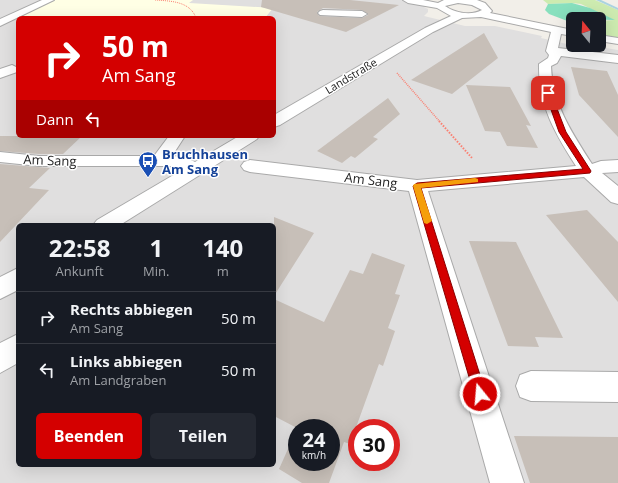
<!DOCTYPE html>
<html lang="de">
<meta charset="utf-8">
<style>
body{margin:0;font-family:"Open Sans",sans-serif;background:#242831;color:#f1f3f6;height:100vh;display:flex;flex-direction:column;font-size:15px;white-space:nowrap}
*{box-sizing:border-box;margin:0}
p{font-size:13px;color:#9ea1a6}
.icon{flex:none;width:22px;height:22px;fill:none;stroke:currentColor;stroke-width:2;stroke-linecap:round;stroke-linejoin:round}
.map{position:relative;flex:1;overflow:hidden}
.drawer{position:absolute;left:16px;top:223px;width:260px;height:244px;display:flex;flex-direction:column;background:#171b24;border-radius:6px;box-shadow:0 4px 16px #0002}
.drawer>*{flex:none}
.top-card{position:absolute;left:16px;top:16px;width:260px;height:122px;border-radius:6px;box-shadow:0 4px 16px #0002;background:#d40000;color:#fff;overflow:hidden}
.needle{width:26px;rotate:342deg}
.tools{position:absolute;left:566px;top:12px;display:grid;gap:8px}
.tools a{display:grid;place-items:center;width:40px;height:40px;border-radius:6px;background:#171b24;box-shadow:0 4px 16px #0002;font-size:20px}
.speed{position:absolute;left:288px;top:419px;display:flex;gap:8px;font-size:20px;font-weight:700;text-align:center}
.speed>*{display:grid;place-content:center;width:52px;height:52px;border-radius:50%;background:#171b24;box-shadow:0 4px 16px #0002;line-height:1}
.speed small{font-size:10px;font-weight:400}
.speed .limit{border:6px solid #d22;background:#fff;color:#111}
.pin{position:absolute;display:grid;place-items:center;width:34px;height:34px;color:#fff;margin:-17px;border-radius:8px;box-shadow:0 2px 6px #0006}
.me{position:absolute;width:44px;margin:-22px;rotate:343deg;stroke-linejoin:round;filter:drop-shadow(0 0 3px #0008)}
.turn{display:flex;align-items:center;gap:14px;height:84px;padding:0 20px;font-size:18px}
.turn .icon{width:52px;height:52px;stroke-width:2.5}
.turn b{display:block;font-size:28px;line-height:34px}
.then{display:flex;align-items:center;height:38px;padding:0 20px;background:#0003;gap:8px;font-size:15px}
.eta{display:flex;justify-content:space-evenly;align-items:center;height:68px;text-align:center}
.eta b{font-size:24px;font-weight:700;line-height:28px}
.primary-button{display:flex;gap:8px;margin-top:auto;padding:8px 20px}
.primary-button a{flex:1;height:46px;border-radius:6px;background:#d40000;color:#fff;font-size:16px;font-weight:700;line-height:46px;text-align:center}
.primary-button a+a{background:#242831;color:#f1f3f6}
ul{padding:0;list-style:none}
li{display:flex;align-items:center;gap:12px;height:52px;padding:0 20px;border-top:1px solid #363941}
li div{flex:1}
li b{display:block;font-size:15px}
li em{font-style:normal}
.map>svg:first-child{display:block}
.residential{fill:#e0dfdf;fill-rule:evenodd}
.education{fill:#ffffe5}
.grass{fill:#cdebb0}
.pitch{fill:#88e0be}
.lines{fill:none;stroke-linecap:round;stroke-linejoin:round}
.stream{fill:#aad3df;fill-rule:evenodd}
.building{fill:#c7bfb8;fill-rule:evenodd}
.minor-casing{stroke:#a9a9a9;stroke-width:2}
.path-far2{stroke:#fa8072;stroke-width:1;stroke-dasharray:1 1;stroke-linecap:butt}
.path-far1{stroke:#fa8072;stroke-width:1.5;stroke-dasharray:1 1;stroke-linecap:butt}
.path{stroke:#fa8072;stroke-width:2;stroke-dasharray:1.5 1.5;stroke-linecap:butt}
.minor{fill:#fff;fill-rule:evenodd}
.route{fill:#d40000;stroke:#8a0000}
.slow{fill:#f59e0b}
.labels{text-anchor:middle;stroke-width:3;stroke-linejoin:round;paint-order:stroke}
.far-street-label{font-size:11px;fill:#222;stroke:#fff}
.transit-label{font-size:13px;font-weight:bold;fill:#164399;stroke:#fff;text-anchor:start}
.street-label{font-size:13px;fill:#222;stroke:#fff}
</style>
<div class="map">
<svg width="618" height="483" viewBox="0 0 618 483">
<rect width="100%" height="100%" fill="#f2efe9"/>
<path class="residential" d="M0,0h429l-5,7 4,2v3l-4,4 41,10h30l47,10 -1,2 26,6 2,-2 4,1v2h14l31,5v433h-618zM18,18h256v118h-256zM18,225h256v240h-256zM297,428h34v34h-34zM357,428h34v34h-34z"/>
<path class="education" d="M55,0h138l-4,3 84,5 -8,10h-247v2l-5,-1z"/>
<path class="grass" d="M543,0h52l23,10v28l-19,-3v-14l15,-1 -33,-16 -9,-1 -24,1z"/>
<path class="pitch" d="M572,3l18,5 25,12 -42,-1v3h-3l-21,-8 -4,-4 3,-6z"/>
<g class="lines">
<path class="stream" d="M596,0h5l17,8v2z"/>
</g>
<path class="building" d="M262,0h88l49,5 -53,27 -85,-25zM323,8l39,2 6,5 -6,3 -43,-2 -2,-4z
M484,33l14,25 -46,36 -41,-14z
M571,67l36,4 11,24v42l-39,-42z
M466,85l44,2 21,39 -5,-1 12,23 -31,-2 -7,-14 -15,-1z
M388,98l12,16 -27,23 5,2 -23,19 -4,-2 -9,7 -25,-12z
M0,136h82l-19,18h-24l-39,-3z
M0,164l50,4 -21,20 20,2 -49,52z
M587,210l31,32v60l-72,-87z
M274,217l40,16 -40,63z
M469,241l47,1 47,96 -28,-1 4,10 -31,-1z
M372,253l33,12 -10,29 5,1 -12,33 7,3 -12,35 -4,-2 -29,80 -6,-2 -15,41h-27l-23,-14 18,-40v33h34v-34h-34l-23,-12v-117l50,23 26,-52 13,4z
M514,436l104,1v46h-88z"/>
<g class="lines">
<defs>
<path id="minor" d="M42,0h12l-54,26v-7z
M403,0h20l15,3 6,-3h33l8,3 7,8 -2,2 83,17v6l-12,-2 -3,14 60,7v8l-57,-7 -4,7 -6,3c1,37 21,67 41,98l9,-3 17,-1v12l-16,1 16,13v18l-7,-2 -27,-25 -156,14 96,292h-34l-81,-292 -159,-19 -6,-2 -3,-4 3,-4 6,-2 167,20 159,-14c-21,-33 -38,-61 -37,-102l9,-6 1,-3 -3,-4 5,-19 -70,-15 -19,1 -29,14 -153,93 -6,2v-12l151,-87 26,-12 -14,-8 -29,-5zM458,3l14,2 10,5c-11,6 -27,3 -37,-4z
M323,10l39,1 5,3 -5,3 -42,-2 -2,-2 2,-2z
M599,35l19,3v6l-19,-3z
M12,65l6,3 -1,4 -17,6v-9z
M169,136h16l-13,20 13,1 10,5 44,-26h20l-2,3 -137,86h-27l4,-5 85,-50 -6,-4h-137l-39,-4v-10l39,4h115z
M18,268v22l-18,9v-22z
M18,334v29l-18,10v-30z
M531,371l87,1v30l-87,-1 -11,-4 -4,-11 4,-11z"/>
</defs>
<use href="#minor" class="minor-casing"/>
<path class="path-far2" d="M155,0c15,1 35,1 41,18"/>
<path class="path-far1" d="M397,73l43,49"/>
<path class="path" d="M439,121l33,37"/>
<use href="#minor" class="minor"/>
</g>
<path class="route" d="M548,91l3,2 15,39 25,39 -1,2 -169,15 65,206 -1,4 -5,2 -4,-2 -2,-4 -61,-208 4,-3 166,-14 -24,-37 -14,-39z"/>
<path class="slow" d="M475,178l3,1v3l-57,6 11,33 -5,3 -3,-1 -11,-37 1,-2z"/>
<defs>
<symbol id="bus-pin" viewBox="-11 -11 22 30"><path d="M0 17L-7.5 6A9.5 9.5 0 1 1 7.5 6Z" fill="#1a4fb4" stroke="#fff"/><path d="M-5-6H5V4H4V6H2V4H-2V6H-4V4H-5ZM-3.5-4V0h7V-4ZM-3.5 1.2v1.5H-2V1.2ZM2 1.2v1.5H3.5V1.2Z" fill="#fff"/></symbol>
</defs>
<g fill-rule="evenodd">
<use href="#bus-pin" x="137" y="150" width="22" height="30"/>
</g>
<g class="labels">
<g class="far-street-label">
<text transform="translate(351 76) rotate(-31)" y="4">Landstraße</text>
</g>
<g class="transit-label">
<text x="162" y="159">Bruchhausen<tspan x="162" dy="15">Am Sang</tspan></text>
</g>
<g class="street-label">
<text transform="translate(50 160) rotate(2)" y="5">Am Sang</text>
<text transform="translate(371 180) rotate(7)" y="5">Am Sang</text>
</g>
</g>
</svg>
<div class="tools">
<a><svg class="needle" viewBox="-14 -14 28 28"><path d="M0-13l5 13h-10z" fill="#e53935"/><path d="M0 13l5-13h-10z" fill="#9ea1a6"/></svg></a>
</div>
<div class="speed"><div>24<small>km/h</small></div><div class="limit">30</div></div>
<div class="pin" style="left:548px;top:93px;background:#d93025"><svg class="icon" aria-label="arrive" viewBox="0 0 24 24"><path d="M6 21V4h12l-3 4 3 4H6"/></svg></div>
<svg class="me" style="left:480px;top:394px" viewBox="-20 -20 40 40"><circle r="17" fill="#d40000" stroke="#fff" stroke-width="3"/><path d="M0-11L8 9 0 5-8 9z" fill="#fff"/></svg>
<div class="top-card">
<div class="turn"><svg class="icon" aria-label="right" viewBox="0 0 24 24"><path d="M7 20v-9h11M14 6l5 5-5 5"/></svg><div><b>50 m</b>Am Sang</div></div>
<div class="then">Dann<svg class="icon" aria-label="left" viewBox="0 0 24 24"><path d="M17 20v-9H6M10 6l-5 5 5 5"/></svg></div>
</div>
<section class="drawer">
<div class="eta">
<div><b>22:58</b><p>Ankunft</p></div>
<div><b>1</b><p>Min.</p></div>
<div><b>140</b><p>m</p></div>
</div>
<ul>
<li><svg class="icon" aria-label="right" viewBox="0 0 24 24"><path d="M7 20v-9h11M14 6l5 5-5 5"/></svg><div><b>Rechts abbiegen</b><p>Am Sang</p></div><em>50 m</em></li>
<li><svg class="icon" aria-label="left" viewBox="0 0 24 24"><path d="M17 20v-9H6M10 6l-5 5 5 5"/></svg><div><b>Links abbiegen</b><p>Am Landgraben</p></div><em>50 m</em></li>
</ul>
<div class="primary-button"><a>Beenden</a><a>Teilen</a></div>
</section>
</div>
